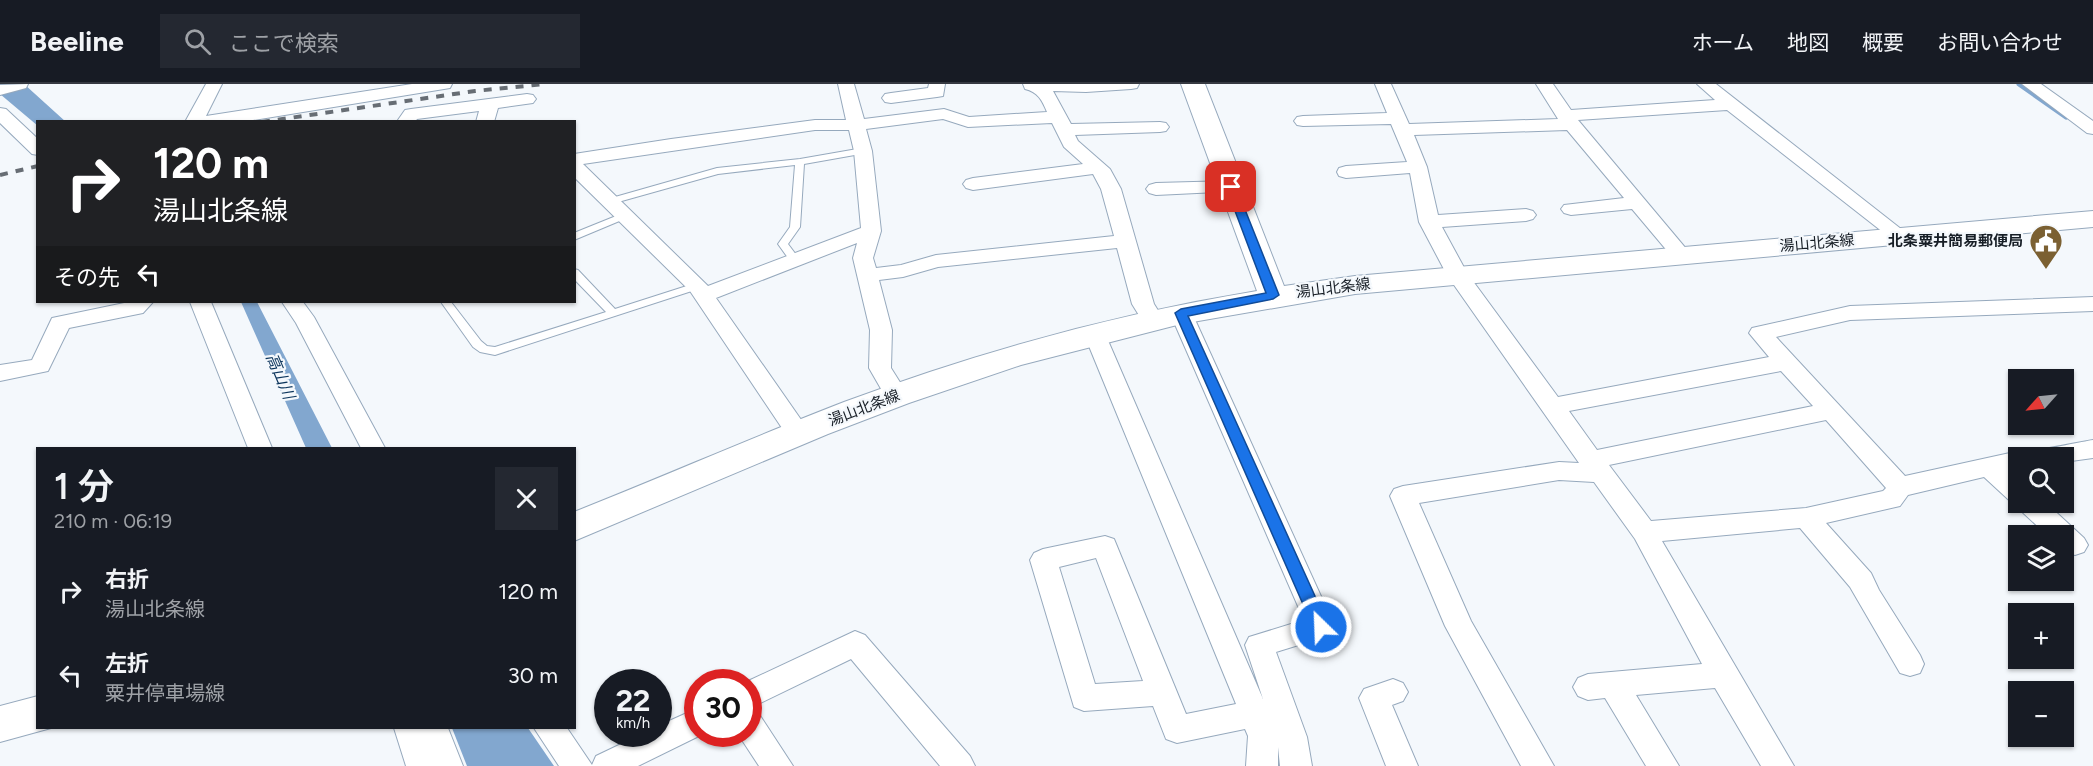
<!DOCTYPE html>
<html lang="ja">
<meta charset="utf-8">
<style>
body{margin:0;font-family:Figtree,"Noto Sans JP",sans-serif;background:#242831;color:#f1f3f6;height:100vh;display:flex;flex-direction:column;font-size:22px;white-space:nowrap}
*{box-sizing:border-box;margin:0}
p{font-size:20px;color:#9ea1a6}
.icon{flex:none;width:33px;height:33px;fill:none;stroke:currentColor;stroke-width:2;stroke-linecap:round;stroke-linejoin:round}
.map{position:relative;flex:1;overflow:hidden}
.side{position:absolute;left:36px;top:363px;width:540px;height:282px;display:flex;flex-direction:column;background:#171b24;border-radius:0px;box-shadow:0 2px 4px #0004}
.side>*{flex:none}
.hud{position:absolute;left:36px;top:36px;width:540px;height:183px;border-radius:0px;box-shadow:0 2px 4px #0004;background:#202124;color:#fff;overflow:hidden}
.needle{width:39px;rotate:243deg}
.controls{position:absolute;left:2008px;top:285px;display:grid;gap:12px}
.controls a{display:grid;place-items:center;width:66px;height:66px;border-radius:0px;background:#171b24;box-shadow:0 2px 4px #0004;font-size:30px}
.speed{position:absolute;left:594px;top:585px;display:flex;gap:12px;font-size:30px;font-weight:700;text-align:center}
.speed>*{display:grid;place-content:center;width:78px;height:78px;border-radius:50%;background:#171b24;box-shadow:0 2px 4px #0004;line-height:1}
.speed small{font-size:15px;font-weight:400}
.speed .limit{border:9px solid #d22;background:#fff;color:#111}
.pin{position:absolute;display:grid;place-items:center;width:51px;height:51px;color:#fff;margin:-26px;border-radius:12px;box-shadow:0 3px 9px #0006}
.me{position:absolute;width:66px;margin:-33px;rotate:336deg;stroke-linejoin:round;filter:drop-shadow(0 0 4px #0008)}
.turn{display:flex;align-items:center;gap:21px;height:126px;padding:0 18px;font-size:27px}
.turn .icon{width:78px;height:78px;stroke-width:2.5}
.turn b{display:block;font-size:42px;line-height:51px}
.then{display:flex;align-items:center;height:57px;padding:0 18px;background:#0003;gap:12px;font-size:22px}
.round{display:grid;place-items:center;flex:none;width:63px;height:63px;border-radius:0px;background:#242831}
.headline{display:flex;align-items:center;justify-content:space-between;height:102px;padding:0 18px}
h1{font-size:36px;font-weight:600;line-height:45px}
ul{padding:0;list-style:none}
li{display:flex;align-items:center;gap:18px;height:84px;padding:0 18px}
li div{flex:1}
li b{display:block;font-size:22px}
li em{font-style:normal}
header{display:flex;align-items:center;gap:36px;box-sizing:border-box;height:84px;padding:0 30px;background:#171b24;border-bottom:2px solid #363941}
header strong{font-size:28px}
nav{display:flex;gap:33px;margin-inline-start:auto;font-size:21px}
.search{width:420px;height:54px;background:#242831;display:flex;align-items:center;gap:15px;box-sizing:border-box;padding:0 21px;border-radius:0px;color:#9ea1a6;font-size:22px}
.map>svg:first-child{display:block}
.water{fill:#82a7cf}
.lines{fill:none;stroke-linecap:round;stroke-linejoin:round}
.stream{stroke:#82a7cf;stroke-width:5}
.river{fill:#82a7cf;fill-rule:evenodd}
.lane-casing{stroke:#96a9bd;stroke-width:2}
.street-casing{stroke:#96a9bd;stroke-width:2}
.secondary-casing{stroke:#96a9bd;stroke-width:2}
.lane{fill:#fff;fill-rule:evenodd}
.street{fill:#fff;fill-rule:evenodd}
.secondary{fill:#fff;fill-rule:evenodd}
.rail{stroke:#676d74;stroke-width:4;stroke-dasharray:8 8;stroke-linecap:butt}
.route{fill:#1a73e8;stroke:#114b97;stroke-width:1.5}
.labels{text-anchor:middle;stroke-width:4.5;stroke-linejoin:round;paint-order:stroke}
.poi-label{font-size:15px;font-weight:bold;fill:#171e26;stroke:#f4f8fc;text-anchor:end}
.street-label{font-size:15px;fill:#171e26;stroke:#f4f8fc}
.water-label{font-size:16px;font-style:italic;fill:#0c355c;stroke:#f4f8fc}
</style>
<header>
<strong>Beeline</strong>
<div class="search"><svg class="icon" aria-label="search" viewBox="0 0 24 24"><circle cx="10" cy="10" r="6"/><path d="M15 15l6 6"/></svg>ここで検索</div>
<nav><a>ホーム</a><a>地図</a><a>概要</a><a>お問い合わせ</a></nav>
</header>
<div class="map">
<svg width="2093" height="682" viewBox="0 0 2093 682">
<rect width="100%" height="100%" fill="#f4f8fc"/>
<path class="water" d="M241,218h16l75,146h-26z
M452,644h76l26,38h-87z"/>
<g class="lines">
<path class="stream" d="M2019,0l47,33"/>
<path class="river" d="M0,0h24l42,38h-28v4l-38,-32z"/>
<defs>
<path id="lane" d="M863,64l3,1v4l-62,11 -4,63 -12,17 12,16 -5,3 -4,-1 -13,-18 12,-17 5,-62 -77,9 -107,30 -5,-3 2,-2 109,-31 83,-9z
M626,128l5,3 -2,2 -55,23v-7z
M574,185l4,1 37,39 78,-25 4,-1 5,3 -1,2 -206,67 -15,-3 -7,-5 -32,-45h10l30,39 6,5 8,1 111,-35 -32,-33z"/>
<path id="street" d="M28,0l-2,4 -26,7v-10z
M206,0h16l-16,32 206,-32h40l-2,4 -6,1 -203,33h-56z
M838,0h16l10,35 80,-10 25,8 78,-5c-5,-12 -9,-20 -22,-23l-2,-5h116l-2,4 -6,1 -45,3 -33,-1 18,33 89,-2 6,1 3,4 -3,4 -6,1 -85,3 3,6 32,28 11,20 33,115 10,16 -3,5 -8,2 -8,-2 -13,-21 -15,-56 -179,19 -35,10 -24,3 13,50 -1,38 17,27 -4,6 -8,2 -8,-2 -19,-33 1,-38 -17,-72 4,-15 -141,55 95,136 -3,6 -9,3 -9,-3 -100,-149 -116,-114v-23l97,-15 144,-19h31zM943,35l25,8 84,-4 12,24 19,17 -110,14 -7,2 -3,4 3,4 7,2 120,-16 8,15 13,47 -178,19 -35,10 -25,3 -3,-10 8,-27 -9,-80 -6,-22zM815,46h34l5,21 7,77 -153,58 -125,-122z
M929,0h16l-2,12 -6,1 -46,6 -6,-1 -3,-4 3,-4 6,-1 37,-5z
M1375,0h16l18,40 149,-5 -22,-35h17l18,26 144,-10 -18,-16h19l194,152 -3,4h-14l-166,-130 -149,10 110,131 3,4 -3,4 -7,2 -7,-2 -42,-50 -61,6 -7,-2 -3,-4 3,-4 60,-7 -57,-68 -153,5 13,32 11,48 88,-6 7,2 3,4 -3,4 -7,2 -84,6 25,46 91,124 211,-40 -20,-24 3,-5 98,-22 243,-9v14l-243,9 -74,17 129,139 114,-25c9,3 60,-9 74,-11v18l-29,4v-4h-45v11l-9,2 9,8v23h26l39,36 4,7 -4,7 -9,3 -9,-3 -2,-16h-16l-29,-27 -4,-7 -5,-1 -26,-24 -76,18 -8,11 -74,17 45,50 8,17 41,65 4,9 -4,9 -10,3 -10,-3 -50,-86 -50,-59 -138,13 132,225h-33l-46,-78 -79,7 43,71h-33l-41,-68 -17,2 -10,-4 -5,-9 5,-9 10,-4 114,-10 -67,-125 -41,-57 -35,-2 -140,23 52,118 83,145h-33l-76,-140 -55,-130 4,-7 9,-3 156,-24 20,1 -132,-188 -28,-53 -9,-49 -64,5 -7,-2 -2,-4 2,-4 7,-2 61,-4 -16,-38 -88,2 -6,-1 -3,-4 3,-4 6,-1 84,-3zM1781,287l32,35 -216,44 -28,-39zM1826,336l60,68 -3,3 -77,17 -155,13 -42,-56z
M2022,0h19l52,37v13l-6,-1z
M527,10l6,1 3,4 -3,4 -35,5 -4,14h-18l3,-11 -62,8 -2,3 -17,-2 7,-10 6,-1z
M0,24l6,1 32,30v16l-6,-1 -32,-31z
M1231,97l7,2 3,4 -3,4 -82,4 -7,-2 -3,-4 3,-4 7,-2z
M129,218h24l-10,11 -74,15 -21,43 -48,10v-16l32,-5 20,-42z
M190,218h21l61,146h-24z
M282,218h21l11,15 71,131h-24l-65,-125z
M1181,222l8,2 3,5 143,314 -4,8 -55,17 31,85 5,29h-32l-2,-19v19h-32l2,-30 -3,-7 -68,14 -11,-4 -13,-33 -69,5 -10,-4 -44,-147 4,-7 9,-4 62,-13 9,3 72,175 50,-10 -152,-370 3,-5 8,-2 8,2 160,370 -18,-54 4,-8 55,-17 -134,-307 3,-5zM1096,474l47,123 -48,3 -36,-117z
M855,547l10,4 105,121 5,10h-35l-89,-107 -103,50v-27h-2z
M1393,595l10,4 5,9 -5,9 -11,4 26,61h-32l-27,-68 5,-9z
M698,624v26h5l-65,32h-79l-25,-38h33l25,37 4,-9 46,-22h16v-8z
M748,626l11,4 34,52h-34l-21,-32h10z
M394,644h54l15,38h-57z"/>
<path id="secondary" d="M1181,0h24l79,202 71,-10 738,-65v16l-738,67 -174,30 -160,41 -112,38 -81,31 -254,107v-29c91,-36 179,-75 270,-110 134,-50 272,-88 413,-111z
M38,612v32h13l-51,14v-36z"/>
</defs>
<use href="#lane" class="lane-casing"/>
<use href="#street" class="street-casing"/>
<use href="#secondary" class="secondary-casing"/>
<use href="#lane" class="lane"/>
<use href="#street" class="street"/>
<use href="#secondary" class="secondary"/>
<path class="rail" d="M262,38l213,-31 70,-7
M0,91l38,-9"/>
</g>
<path class="route" d="M1231,100l5,3 43,108 -6,4 -85,17 141,311 -3,5 -5,2 -6,-2 -2,-5 -138,-314 6,-4 85,-16 -40,-106z"/>
<defs>
<symbol id="civic-pin" viewBox="-11 -11 22 30"><path d="M0 17L-7.5 6A9.5 9.5 0 1 1 7.5 6Z" fill="#7b6032" stroke="#f4f8fc"/><path d="M-.6-6.5H3V-4.5H.6V-3L4-1V1h2V6H-6V1h2V-1L-.6-3ZM-1.2 2.5V6h2.4V2.5Z" fill="#fff"/></symbol>
</defs>
<g fill-rule="evenodd">
<use href="#civic-pin" x="2027" y="138" width="38" height="52"/>
</g>
<g class="labels">
<g class="poi-label">
<text x="2023" y="162">北条粟井簡易郵便局</text>
</g>
<g class="street-label">
<text transform="translate(1817 159) rotate(-5)" y="5">湯山北条線</text>
<text transform="translate(1333 204) rotate(-7)" y="5">湯山北条線</text>
<text transform="translate(864 324) rotate(-21)" y="5">湯山北条線</text>
</g>
<g class="water-label">
<text transform="translate(281 292) rotate(67)" y="6">高山川</text>
</g>
</g>
</svg>
<div class="controls">
<a><svg class="needle" viewBox="-14 -14 28 28"><path d="M0-13l5 13h-10z" fill="#e53935"/><path d="M0 13l5-13h-10z" fill="#9ea1a6"/></svg></a>
<a><svg class="icon" aria-label="search" viewBox="0 0 24 24"><circle cx="10" cy="10" r="6"/><path d="M15 15l6 6"/></svg></a>
<a><svg class="icon" aria-label="layers" viewBox="0 0 24 24"><path d="M12 4l9 5-9 5-9-5zM3 14l9 5 9-5"/></svg></a>
<a>+</a>
<a>−</a>
</div>
<div class="speed"><div>22<small>km/h</small></div><div class="limit">30</div></div>
<div class="pin" style="left:1231px;top:103px;background:#d93025"><svg class="icon" aria-label="arrive" viewBox="0 0 24 24"><path d="M6 21V4h12l-3 4 3 4H6"/></svg></div>
<svg class="me" style="left:1321px;top:543px" viewBox="-20 -20 40 40"><circle r="17" fill="#1a73e8" stroke="#fff" stroke-width="3"/><path d="M0-11L8 9 0 5-8 9z" fill="#fff"/></svg>
<div class="hud">
<div class="turn"><svg class="icon" aria-label="right" viewBox="0 0 24 24"><path d="M7 20v-9h11M14 6l5 5-5 5"/></svg><div><b>120 m</b>湯山北条線</div></div>
<div class="then">その先<svg class="icon" aria-label="left" viewBox="0 0 24 24"><path d="M17 20v-9H6M10 6l-5 5 5 5"/></svg></div>
</div>
<section class="side">
<div class="headline"><div><h1>1 分</h1><p>210 m · 06:19</p></div><a class="round"><svg class="icon" aria-label="close" viewBox="0 0 24 24"><path d="M6 6l12 12M18 6L6 18"/></svg></a></div>
<ul>
<li><svg class="icon" aria-label="right" viewBox="0 0 24 24"><path d="M7 20v-9h11M14 6l5 5-5 5"/></svg><div><b>右折</b><p>湯山北条線</p></div><em>120 m</em></li>
<li><svg class="icon" aria-label="left" viewBox="0 0 24 24"><path d="M17 20v-9H6M10 6l-5 5 5 5"/></svg><div><b>左折</b><p>粟井停車場線</p></div><em>30 m</em></li>
</ul>
</section>
</div>
